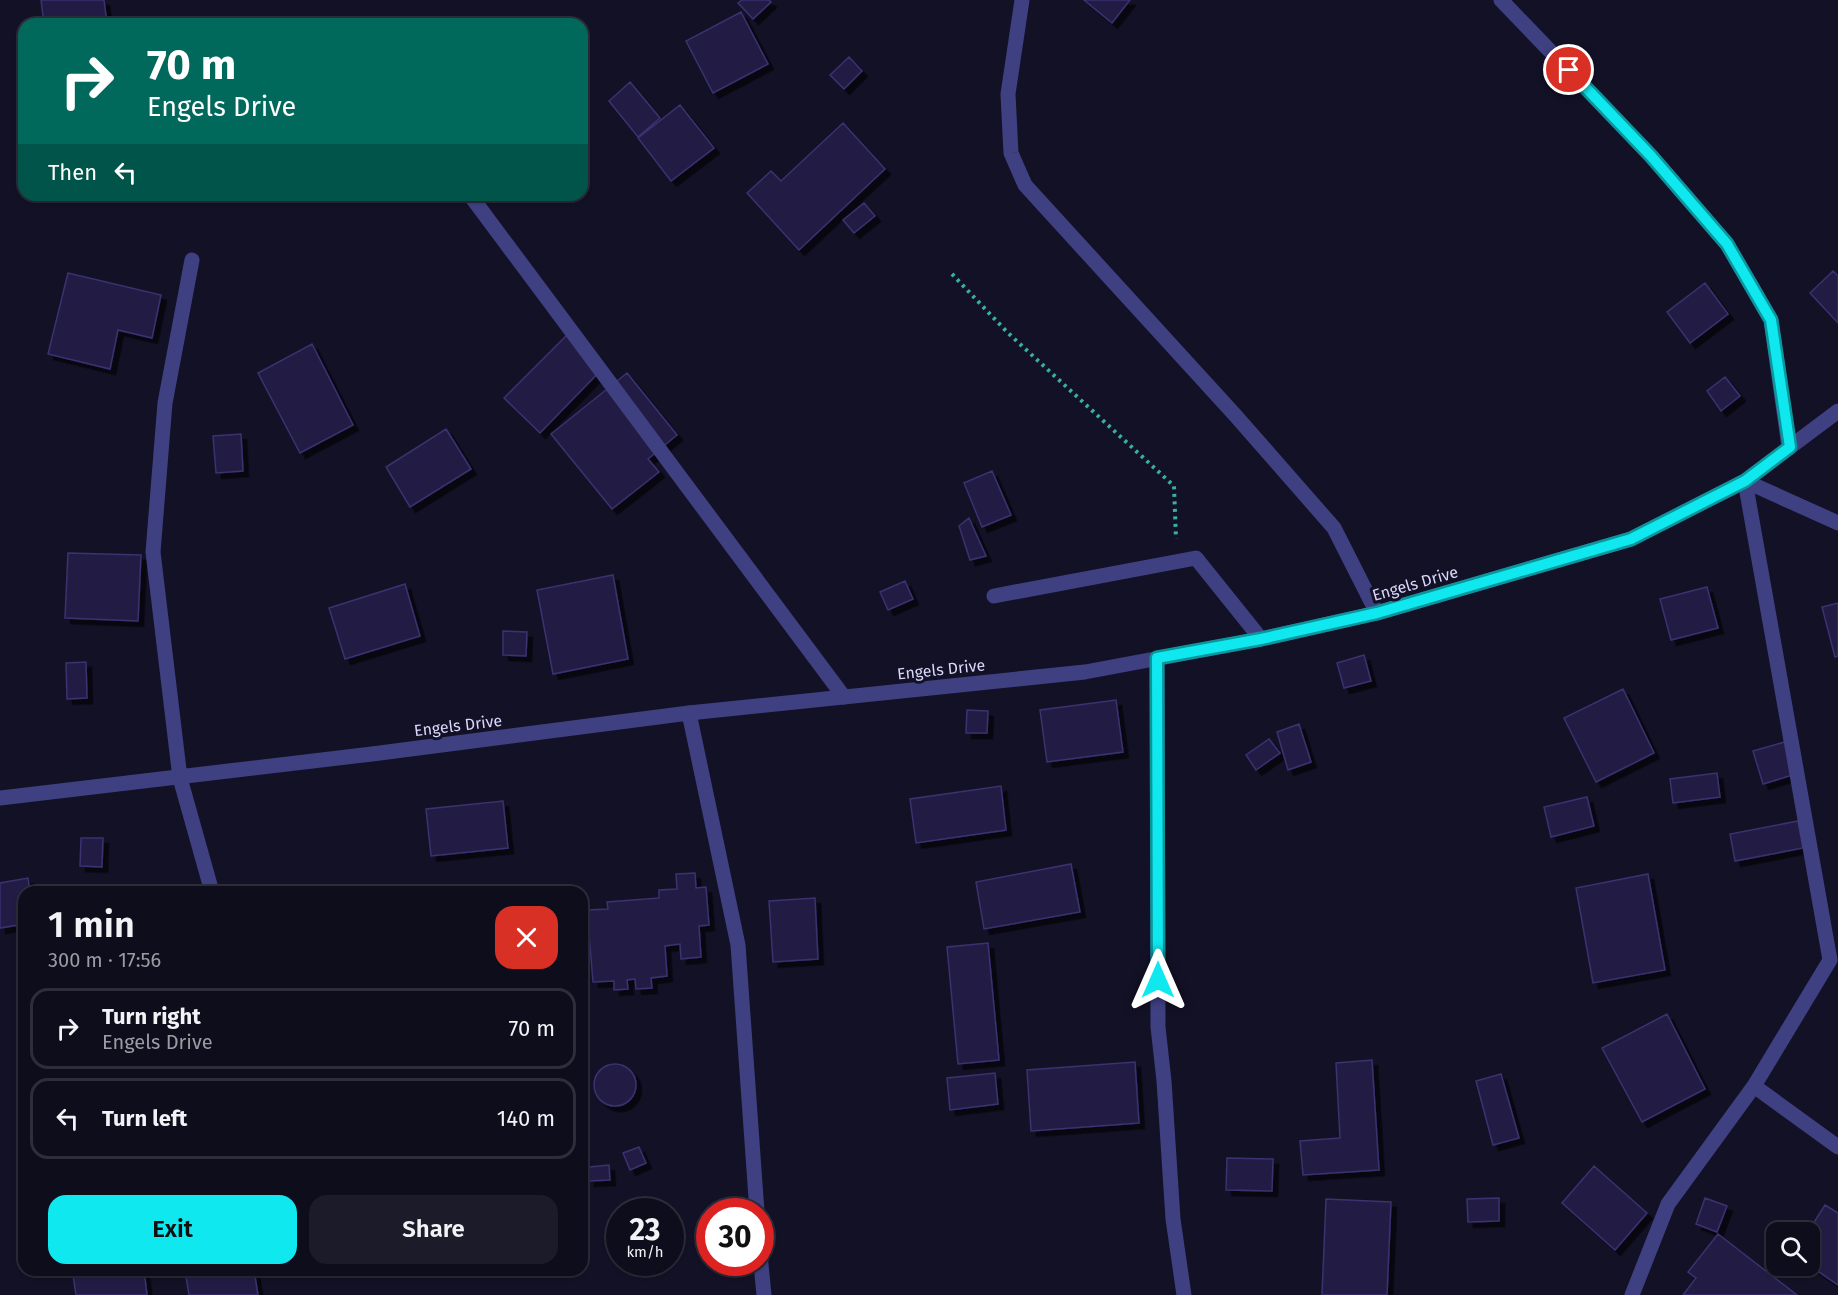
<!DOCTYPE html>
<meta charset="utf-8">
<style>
body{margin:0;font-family:"Fira Sans",sans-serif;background:#1c1b29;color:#f1f3f6;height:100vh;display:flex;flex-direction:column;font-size:22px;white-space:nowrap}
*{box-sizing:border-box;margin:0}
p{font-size:20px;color:#9b9ca3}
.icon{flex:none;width:33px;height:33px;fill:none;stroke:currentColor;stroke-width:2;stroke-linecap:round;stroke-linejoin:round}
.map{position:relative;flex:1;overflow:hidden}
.details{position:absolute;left:18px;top:886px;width:570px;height:390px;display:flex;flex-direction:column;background:#0e0d1c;border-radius:18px;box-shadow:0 2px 4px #0004,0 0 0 2px #2e2d3b}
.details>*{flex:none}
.guide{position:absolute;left:18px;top:18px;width:570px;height:183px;border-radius:18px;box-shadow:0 2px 4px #0004,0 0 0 2px #2e2d3b;background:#00695c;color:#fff;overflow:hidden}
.buttons{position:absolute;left:1766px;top:1222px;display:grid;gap:12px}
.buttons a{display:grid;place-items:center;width:54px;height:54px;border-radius:12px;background:#0e0d1c;box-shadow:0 2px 4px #0004,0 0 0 2px #2e2d3b;font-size:30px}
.speed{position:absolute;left:606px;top:1198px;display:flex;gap:12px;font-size:30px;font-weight:700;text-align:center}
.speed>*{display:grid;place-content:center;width:78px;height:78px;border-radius:50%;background:#0e0d1c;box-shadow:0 2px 4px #0004,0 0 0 2px #2e2d3b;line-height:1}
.speed small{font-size:15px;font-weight:400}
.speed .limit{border:9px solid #d22;background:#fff;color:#111}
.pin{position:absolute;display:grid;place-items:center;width:51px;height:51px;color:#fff;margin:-26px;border:3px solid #fff;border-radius:50%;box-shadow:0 2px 6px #0007}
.me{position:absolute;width:66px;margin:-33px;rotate:0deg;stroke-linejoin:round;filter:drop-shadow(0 0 4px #0008)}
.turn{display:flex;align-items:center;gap:21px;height:126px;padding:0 30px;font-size:27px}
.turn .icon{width:78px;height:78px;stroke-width:2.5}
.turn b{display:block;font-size:42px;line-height:51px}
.then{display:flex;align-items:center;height:57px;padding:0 30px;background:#0003;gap:12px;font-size:22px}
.round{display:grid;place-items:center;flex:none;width:63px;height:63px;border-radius:18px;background:#1c1b29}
.summary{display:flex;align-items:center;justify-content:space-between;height:102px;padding:0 30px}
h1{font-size:36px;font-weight:600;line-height:45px}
.action{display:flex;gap:12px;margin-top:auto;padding:12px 30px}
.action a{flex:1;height:69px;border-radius:18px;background:#10e8f0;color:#111;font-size:24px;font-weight:600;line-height:69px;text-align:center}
.action a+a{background:#1c1b29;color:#f1f3f6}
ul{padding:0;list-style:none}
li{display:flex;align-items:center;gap:18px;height:81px;margin:0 12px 9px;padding:0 18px;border:3px solid #2e2d3b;border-radius:18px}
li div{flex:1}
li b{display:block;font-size:22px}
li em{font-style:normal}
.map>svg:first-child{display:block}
.building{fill:#231e45;stroke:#3a3170;stroke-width:1.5;filter:url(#shadow)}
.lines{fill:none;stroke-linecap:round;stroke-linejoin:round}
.path{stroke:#37b1a2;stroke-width:4;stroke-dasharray:3 4.5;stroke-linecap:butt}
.minor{stroke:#3f4082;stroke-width:15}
.tertiary{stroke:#3f4082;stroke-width:15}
.route-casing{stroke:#0a979c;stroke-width:15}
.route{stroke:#10e8f0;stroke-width:10}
.labels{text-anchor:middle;stroke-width:6;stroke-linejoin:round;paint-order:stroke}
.street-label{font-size:16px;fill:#dad8fd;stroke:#131126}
</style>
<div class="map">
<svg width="1838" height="1295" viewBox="0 0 1838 1295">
<defs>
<filter id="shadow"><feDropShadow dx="5.5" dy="5.5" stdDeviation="0" flood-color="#0009"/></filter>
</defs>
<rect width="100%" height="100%" fill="#131126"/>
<path class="building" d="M41,0h63l3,24h-63z
M742,0h27l2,2 -18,17 -15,-16z
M1084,0h46l-18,23z
M741,12l27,52 -55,29 -27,-52z
M329,19v5h-52z
M849,57l13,14 -18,18 -14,-14z
M630,82l30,36 -22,19 -29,-36z
M680,105l34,43 -43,33 -33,-43z
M843,123l42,46 -86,81 -52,-57 24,-22 10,10z
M864,203l11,13 -21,17 -11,-13z
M1833,271l5,5v47l-28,-30z
M68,273l93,22 -9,43 -34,-8 -8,39 -62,-15z
M1705,283l23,31 -38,29 -23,-31z
M569,333l35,34 -64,66 -36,-35z
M312,344l41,81 -53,28 -42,-80z
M627,373l50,62 -29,24 11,13 -47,37 -61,-75z
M1725,377l15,19 -19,15 -14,-20z
M446,429l25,40 -61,38 -24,-40z
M241,434l2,37 -27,2 -3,-37z
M992,471l19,44 -29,12 -18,-44z
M969,518l17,38 -16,4 -11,-34z
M68,553l73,2 -3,66 -73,-3z
M613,575l15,84 -75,15 -16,-84z
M905,581l8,18 -25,11 -8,-18z
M405,584l15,52 -75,23 -16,-51z
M1707,587l11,41 -47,12 -11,-41z
M1838,603v53l-3,1 -13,-50z
M503,631l24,1 -1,24 -23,-1z
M1364,655l7,26 -27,7 -7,-25z
M86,662l1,36 -20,1 -1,-36z
M1623,689l31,64 -58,29 -32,-64z
M1116,700l7,52 -76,10 -7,-52z
M967,710l21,1 -1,22h-21z
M1299,724l12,38 -23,8 -11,-38z
M1269,739l11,14 -24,17 -10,-15z
M1788,741l8,33 -33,10 -10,-33z
M1717,773l3,24 -47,6 -3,-24z
M1001,786l5,44 -90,13 -6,-44z
M1587,797l7,29 -43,11 -7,-30z
M503,801l5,47 -77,8 -5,-47z
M1798,821l5,27 -68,13 -5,-27z
M81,838h22l-1,29 -22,-1z
M1071,864l9,48 -96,17 -8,-47z
M695,873l1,15 10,-1 3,38 -10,1 2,31 -20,2 -1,-15 -15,2 2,30 -16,2 1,10 -16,1 -1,-10 -8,1 1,9 -14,1v-9l-21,1 -6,-72 21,-1 -1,-7 52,-4v-8l18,-1 -1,-15z
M1648,874l17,96 -72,13 -17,-95z
M28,878l2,14h-6v32l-24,4v-45z
M815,898l3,61 -45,3 -4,-61z
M988,943l11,117 -41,4 -11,-117z
M1667,1014l38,75 -63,33 -40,-74z
M1372,1060l7,110 -76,5 -3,-34 40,-3 -4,-75z
M1135,1062l4,61 -108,8 -4,-61z
M594 1085a21 21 0 1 1 42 0a21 21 0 1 1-42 0Z
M995,1073l3,31 -48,6 -3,-32z
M1501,1074l18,64 -26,7 -17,-64z
M639,1147l7,16 -16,7 -7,-17z
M1227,1158l46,1 -1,32 -46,-1z
M609,1165l1,15 -21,1v-14z
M1594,1166l53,47 -32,37 -53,-47z
M1499,1198v23l-31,1 -1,-23z
M1705,1198l22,8 -10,26 -21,-8z
M1326,1199l65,3 -4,93h-65z
M1825,1205l13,8v72l-29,-20v-32h-2z
M1718,1234l79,61h-114l13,-17 -8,-6z
M98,1270h46l3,25h-71l-3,-20z
M185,1270h69l4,25h-69z"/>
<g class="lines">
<path class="path" d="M952,274l56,59 166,153 2,53"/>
<path class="minor" d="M1022,0l-14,94 3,59 14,32 210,230 99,113 43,85
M1501,0l150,156 76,88 44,76 18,127
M470,195l374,502
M192,260l-27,143 -12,149 27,226 32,114
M1745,481l93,42
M994,596l202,-38 65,81
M1157,658l1,369 6,54 9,138 11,76
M689,713l49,232 19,267
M1754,1086l84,61
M760,1254l4,41
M1632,1295l36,-91 86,-118 76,-126 -85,-479"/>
<path class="tertiary" d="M0,798l372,-44 317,-41 396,-41 176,-33 116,-26 254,-74 114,-58 93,-70"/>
</g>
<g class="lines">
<defs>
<path id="route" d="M1158,980l-1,-322 104,-19 116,-26 254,-74 114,-58 45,-34 -19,-127 -44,-76 -76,-88 -82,-86"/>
</defs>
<use href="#route" class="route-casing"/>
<use href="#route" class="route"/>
</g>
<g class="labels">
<g class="street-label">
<text transform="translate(1415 583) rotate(-16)" y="6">Engels Drive</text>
<text transform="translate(941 669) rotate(-6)" y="6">Engels Drive</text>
<text transform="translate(458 725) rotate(-7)" y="6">Engels Drive</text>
</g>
</g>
</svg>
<div class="buttons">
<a><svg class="icon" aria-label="search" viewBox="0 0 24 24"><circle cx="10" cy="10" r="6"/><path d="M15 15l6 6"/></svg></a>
</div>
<div class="speed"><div>23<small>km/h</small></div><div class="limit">30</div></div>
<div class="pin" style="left:1569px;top:70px;background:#d93025"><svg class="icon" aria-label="arrive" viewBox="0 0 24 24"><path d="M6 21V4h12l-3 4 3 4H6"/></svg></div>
<svg class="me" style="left:1158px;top:980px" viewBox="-20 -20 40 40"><path d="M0-17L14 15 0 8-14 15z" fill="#10e8f0" stroke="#fff" stroke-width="4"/></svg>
<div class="guide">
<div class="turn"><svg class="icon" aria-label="right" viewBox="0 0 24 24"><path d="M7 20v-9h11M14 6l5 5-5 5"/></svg><div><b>70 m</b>Engels Drive</div></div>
<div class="then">Then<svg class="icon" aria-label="left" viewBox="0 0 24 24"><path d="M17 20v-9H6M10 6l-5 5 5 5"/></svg></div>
</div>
<section class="details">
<div class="summary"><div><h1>1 min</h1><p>300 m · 17:56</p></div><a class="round" style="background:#d93025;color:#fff"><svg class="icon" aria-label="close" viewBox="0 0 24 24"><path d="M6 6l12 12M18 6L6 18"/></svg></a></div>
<ul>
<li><svg class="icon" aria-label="right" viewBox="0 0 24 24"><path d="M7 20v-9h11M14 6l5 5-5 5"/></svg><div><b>Turn right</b><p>Engels Drive</p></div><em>70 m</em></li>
<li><svg class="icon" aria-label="left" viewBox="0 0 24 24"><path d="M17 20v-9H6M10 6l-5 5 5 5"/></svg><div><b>Turn left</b></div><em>140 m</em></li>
</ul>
<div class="action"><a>Exit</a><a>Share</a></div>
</section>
</div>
